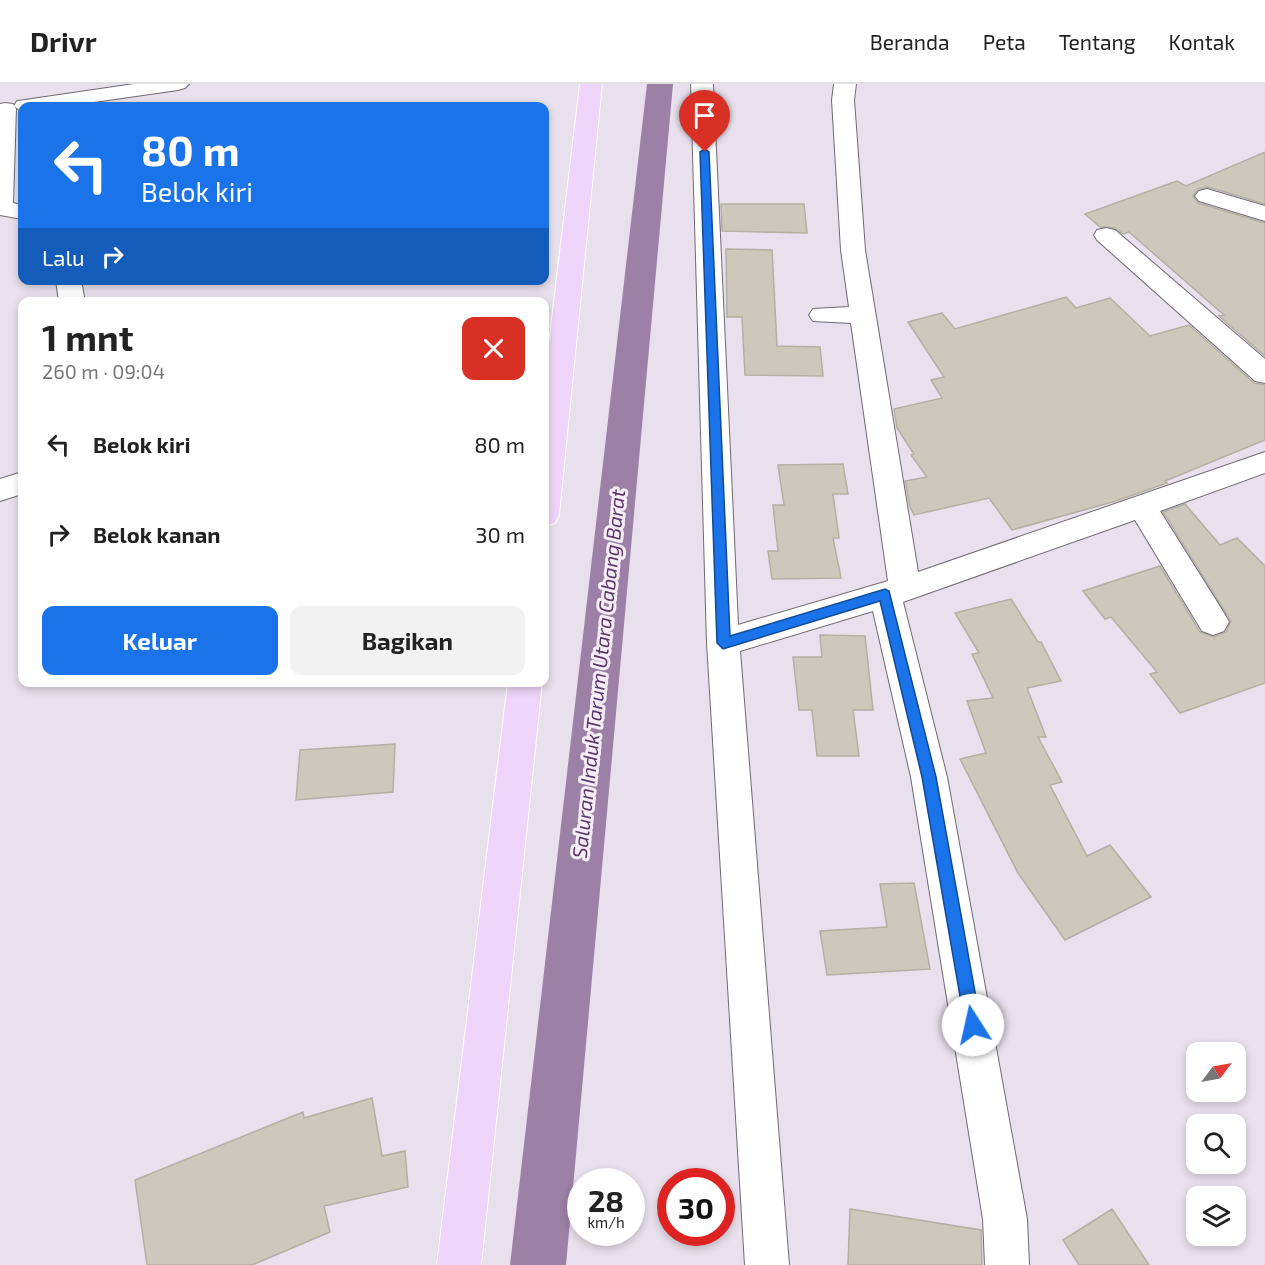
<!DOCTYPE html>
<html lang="id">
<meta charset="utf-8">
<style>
body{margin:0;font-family:"Exo 2",sans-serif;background:#f2f2f2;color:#222;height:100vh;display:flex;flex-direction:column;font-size:22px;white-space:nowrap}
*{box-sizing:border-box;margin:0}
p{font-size:20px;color:#767676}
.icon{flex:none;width:33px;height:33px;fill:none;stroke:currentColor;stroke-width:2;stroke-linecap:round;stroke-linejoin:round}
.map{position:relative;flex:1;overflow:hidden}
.side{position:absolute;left:18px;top:213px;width:531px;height:390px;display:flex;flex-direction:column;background:#fff;border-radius:12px;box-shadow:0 3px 9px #0003}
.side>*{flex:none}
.top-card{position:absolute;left:18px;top:18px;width:531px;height:183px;border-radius:12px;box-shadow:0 3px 9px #0003;background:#1a73e8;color:#fff;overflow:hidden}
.needle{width:39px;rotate:58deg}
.fabs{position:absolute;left:1186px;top:958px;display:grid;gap:12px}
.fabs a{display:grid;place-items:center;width:60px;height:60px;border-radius:12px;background:#fff;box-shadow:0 3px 9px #0003;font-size:30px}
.speed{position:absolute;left:567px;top:1084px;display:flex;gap:12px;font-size:30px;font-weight:700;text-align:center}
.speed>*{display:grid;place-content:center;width:78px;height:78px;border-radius:50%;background:#fff;box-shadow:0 3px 9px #0003;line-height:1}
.speed small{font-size:15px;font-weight:400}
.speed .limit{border:9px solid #d22;background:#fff;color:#111}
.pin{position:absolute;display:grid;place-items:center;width:51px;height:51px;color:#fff;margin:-62px -26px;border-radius:50% 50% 50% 0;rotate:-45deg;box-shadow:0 0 6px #0007}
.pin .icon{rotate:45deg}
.me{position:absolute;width:66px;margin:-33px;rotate:350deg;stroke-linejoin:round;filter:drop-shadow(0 0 4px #0008)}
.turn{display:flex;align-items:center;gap:21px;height:126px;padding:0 24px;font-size:27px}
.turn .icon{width:78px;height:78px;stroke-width:2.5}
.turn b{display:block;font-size:42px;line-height:51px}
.then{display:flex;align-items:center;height:57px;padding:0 24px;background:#0003;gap:12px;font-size:22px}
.round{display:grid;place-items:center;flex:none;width:63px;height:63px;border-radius:12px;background:#f2f2f2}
.summary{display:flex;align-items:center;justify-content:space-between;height:102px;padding:0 24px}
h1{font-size:36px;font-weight:700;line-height:45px}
.cta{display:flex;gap:12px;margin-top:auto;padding:12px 24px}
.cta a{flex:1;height:69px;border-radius:12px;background:#1a73e8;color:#fff;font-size:24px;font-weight:700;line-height:69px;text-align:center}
.cta a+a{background:#f2f2f2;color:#222}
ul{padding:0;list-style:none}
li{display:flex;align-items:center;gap:18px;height:90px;padding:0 24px}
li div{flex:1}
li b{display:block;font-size:22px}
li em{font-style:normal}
header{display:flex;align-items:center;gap:36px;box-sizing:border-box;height:84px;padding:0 30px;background:#fff;border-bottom:2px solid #e0e0e0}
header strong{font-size:28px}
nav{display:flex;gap:33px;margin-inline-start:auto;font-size:21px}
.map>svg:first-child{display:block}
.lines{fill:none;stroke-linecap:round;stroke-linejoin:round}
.canal{fill:#9c80a6;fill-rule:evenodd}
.building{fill:#cdc8bc;stroke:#b3afa3;stroke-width:1.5}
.street-casing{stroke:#706973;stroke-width:2}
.primary-casing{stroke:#fff;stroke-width:2}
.street{fill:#fff;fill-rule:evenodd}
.primary{fill:#efd5f9;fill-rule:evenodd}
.route{fill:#1a73e8;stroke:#114b97;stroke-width:1.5}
.labels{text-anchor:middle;stroke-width:6;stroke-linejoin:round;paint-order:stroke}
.water-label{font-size:20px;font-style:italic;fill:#5c3669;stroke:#f6edf9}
</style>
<header>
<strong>Drivr</strong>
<nav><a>Beranda</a><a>Peta</a><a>Tentang</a><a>Kontak</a></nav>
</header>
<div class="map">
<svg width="1265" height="1181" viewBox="0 0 1265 1181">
<rect width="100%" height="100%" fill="#e8e0ec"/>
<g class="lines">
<path class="canal" d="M647,0h26l-107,1181h-56z"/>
</g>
<path class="building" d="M1265,68v52l-57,-17 -10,2 -5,7 5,7 67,20v133l-46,-40 5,-1 -95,-83 -6,2 -8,-6 -15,-1 -15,-13 92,-33 9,5z
M721,120h83l3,29 -85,-2z
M726,165l46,1 5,96 43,1 3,29 -78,-1 -3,-58h-15z
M1066,213l10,11 34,-10 40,38 39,-11 65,58 11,2v55l-100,41 2,2 -51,18 -104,29 -23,-32 -75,17 -4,-8 -5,-26 22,-4 -16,-22 3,-1 -17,-26 -3,-19 48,-11 -11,-18 13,-3 -36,-55 34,-9 13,16z
M843,380l5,30h-15l6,44h-6l8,40 -69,1 -4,-28h10l-5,-46h11l-6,-40z
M1185,420l35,41 17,-7 28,28v117l-85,30 -30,-39 7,-2 -46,-55 -6,2 -22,-28 77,-25 40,66 14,5 12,-5 5,-11 -68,-109z
M1011,515l27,43h3l20,39 -34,7 19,49h-8l24,45 -12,3 37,71 23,-11 41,52 -86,43 -47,-67 -58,-114 26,-6 -19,-52 26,-3 -21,-44 7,-1 -24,-40z
M820,551l45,1 8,74h-20l6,46h-42l-5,-46h-13l-6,-53h29z
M395,660l-2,48 -97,8 4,-50z
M914,799l16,86 -103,6 -7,-44 67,-4 -7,-43z
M372,1014l10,58 23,-5 3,36 -84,19 6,26 -78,33h-105l-12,-85 168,-68 1,6z
M850,1125l131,21 1,35h-134z
M1112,1125l37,56h-70l-16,-25z"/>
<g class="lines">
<defs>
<path id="street" d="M134,0h55l-4,4 -7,2 -112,16h-44v6l-8,-6 3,-5 8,-1z
M691,0h22l25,541 150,-44 -37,-258 -38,-2 -4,-6 4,-6 36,-2 -8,-57 -9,-150 2,-16h22l-2,16 11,150 53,322 347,-120v21l-105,38 64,102 5,9 -5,9 -11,4 -11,-4 -67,-111 -232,82 44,175 80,442 2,46h-44l-2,-46 -72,-442 -38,-166 -133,40 49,614h-44l-38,-622z
M5,19l8,1 3,5 -3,94 9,2v14l-22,-4v-111z
M1207,105l58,17v15l-66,-20 -4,-5 4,-5z
M1106,144l9,2 150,129v24l-10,-2 -158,-141 -3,-5 3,-5z
M56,196h25l4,22h-26z
M22,388v22l-22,7v-22z"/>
<path id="primary" d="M580,0h22l-43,431 -4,8 -11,3v-140z
M508,598h34l-61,583h-44z"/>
</defs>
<use href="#street" class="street-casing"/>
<use href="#primary" class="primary-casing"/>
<use href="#street" class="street"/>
<use href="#primary" class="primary"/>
</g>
<path class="route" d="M705,65l4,3 21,484 155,-47 4,2 47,186 45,248 -2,6 -6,3 -6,-3 -2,-6 -43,-248 -42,-176 -157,48 -6,-6 -17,-491z"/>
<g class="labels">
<g class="water-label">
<text transform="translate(599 590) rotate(-84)" y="7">Saluran Induk Tarum Utara Cabang Barat</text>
</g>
</g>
</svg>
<div class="fabs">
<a><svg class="needle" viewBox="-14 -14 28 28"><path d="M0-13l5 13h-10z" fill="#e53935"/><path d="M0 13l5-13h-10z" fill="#767676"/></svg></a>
<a><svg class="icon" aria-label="search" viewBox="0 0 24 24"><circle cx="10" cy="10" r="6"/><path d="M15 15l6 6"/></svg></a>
<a><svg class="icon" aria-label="layers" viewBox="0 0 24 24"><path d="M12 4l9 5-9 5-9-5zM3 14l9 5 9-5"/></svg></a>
</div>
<div class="speed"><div>28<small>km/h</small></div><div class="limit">30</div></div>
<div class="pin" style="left:705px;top:68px;background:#d93025"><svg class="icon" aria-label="arrive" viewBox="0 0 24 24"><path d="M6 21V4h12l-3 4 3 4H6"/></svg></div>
<svg class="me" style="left:973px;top:941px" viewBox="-20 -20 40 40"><circle r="19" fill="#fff"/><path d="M0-13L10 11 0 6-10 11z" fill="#1a73e8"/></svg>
<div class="top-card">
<div class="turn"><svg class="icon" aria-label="left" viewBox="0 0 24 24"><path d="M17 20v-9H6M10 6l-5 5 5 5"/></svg><div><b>80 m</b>Belok kiri</div></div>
<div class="then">Lalu<svg class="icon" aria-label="right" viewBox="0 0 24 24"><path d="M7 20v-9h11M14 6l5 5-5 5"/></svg></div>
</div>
<section class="side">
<div class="summary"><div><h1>1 mnt</h1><p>260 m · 09:04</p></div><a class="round" style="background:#d93025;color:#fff"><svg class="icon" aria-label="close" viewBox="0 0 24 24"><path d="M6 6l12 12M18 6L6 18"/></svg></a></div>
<ul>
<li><svg class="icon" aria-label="left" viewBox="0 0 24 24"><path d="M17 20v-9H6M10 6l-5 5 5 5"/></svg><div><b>Belok kiri</b></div><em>80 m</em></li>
<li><svg class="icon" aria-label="right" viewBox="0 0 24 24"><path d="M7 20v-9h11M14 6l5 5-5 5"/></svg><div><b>Belok kanan</b></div><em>30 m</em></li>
</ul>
<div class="cta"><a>Keluar</a><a>Bagikan</a></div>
</section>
</div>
